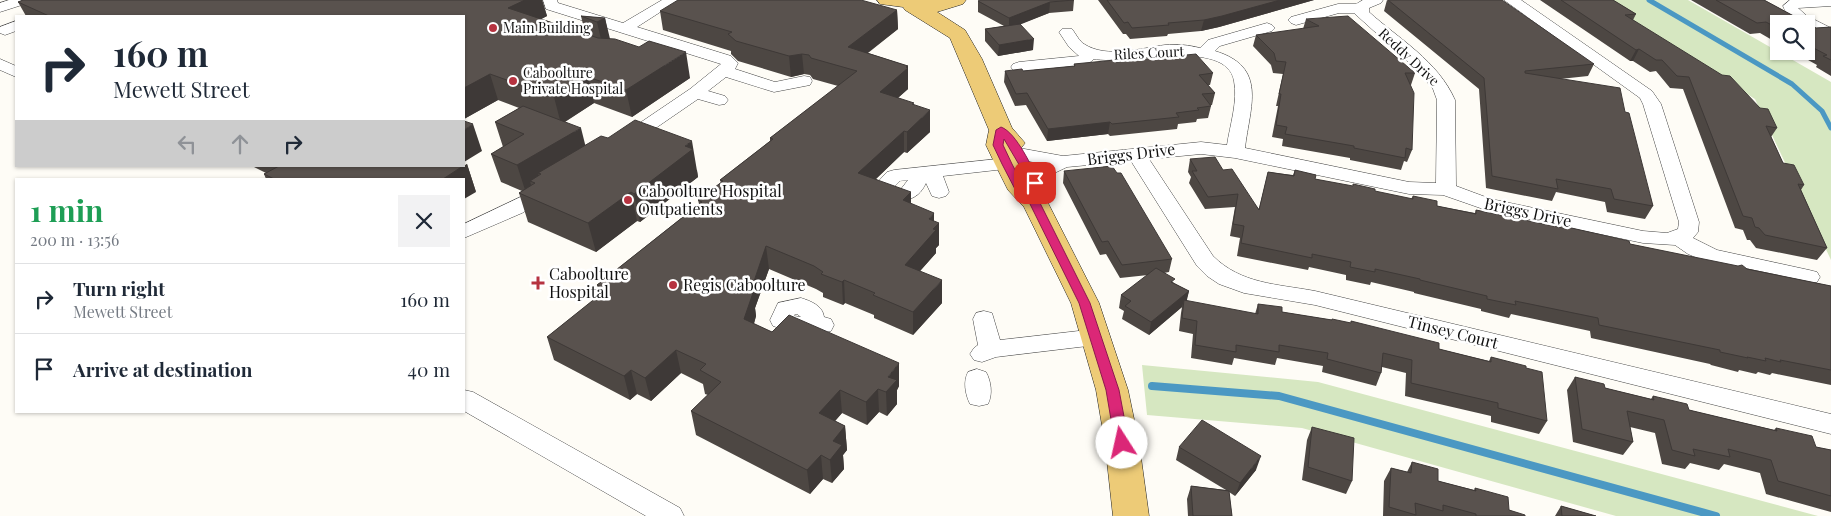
<!DOCTYPE html>
<meta charset="utf-8">
<style>
body{margin:0;font-family:"Playfair Display",serif;background:#f2f2f3;color:#1f2937;height:100vh;display:flex;flex-direction:column;font-size:19px;white-space:nowrap}
*{box-sizing:border-box;margin:0}
p{font-size:16px;color:#747a83}
.icon{flex:none;width:28px;height:28px;fill:none;stroke:currentColor;stroke-width:2;stroke-linecap:round;stroke-linejoin:round}
.map{position:relative;flex:1;overflow:hidden}
.panel{position:absolute;left:15px;top:178px;width:450px;height:235px;display:flex;flex-direction:column;background:#fff;border-radius:0px;box-shadow:0 1px 4px #0004}
.panel>*{flex:none}
.banner{position:absolute;left:15px;top:15px;width:450px;height:152px;border-radius:0px;box-shadow:0 1px 4px #0004;background:#fff;color:#1f2937;overflow:hidden}
.buttons{position:absolute;left:1770px;top:15px;display:grid;gap:10px}
.buttons a{display:grid;place-items:center;width:45px;height:45px;border-radius:0px;background:#fff;box-shadow:0 1px 4px #0004;font-size:25px}
.pin{position:absolute;display:grid;place-items:center;width:42px;height:42px;color:#fff;margin:-21px;border-radius:10px;box-shadow:0 2px 8px #0006}
.me{position:absolute;width:55px;margin:-28px;rotate:350deg;stroke-linejoin:round;filter:drop-shadow(0 0 4px #0008)}
.turn{display:flex;align-items:center;gap:18px;height:105px;padding:0 15px;font-size:22px}
.turn .icon{width:65px;height:65px;stroke-width:2.5}
.turn b{display:block;font-size:35px;line-height:42px}
.lanes{display:flex;align-items:center;height:48px;padding:0 15px;background:#0003;justify-content:center;gap:25px;direction:ltr}
.lanes .off{opacity:.35}
.round{display:grid;place-items:center;flex:none;width:52px;height:52px;border-radius:0px;background:#f2f2f3}
.summary{display:flex;align-items:center;justify-content:space-between;height:85px;padding:0 15px}
h1{font-size:30px;font-weight:700;line-height:38px;color:#1e9e55}
ul{padding:0;list-style:none}
li{display:flex;align-items:center;gap:15px;height:70px;padding:0 15px;border-top:1px solid #e0e1e3}
li div{flex:1}
li b{display:block;font-size:19px}
li em{font-style:normal}
.map>svg:first-child{display:block}
.green{fill:#d6e7c1}
.lines{fill:none;stroke-linecap:round;stroke-linejoin:round}
.stream-far1{stroke:#4b98c3;stroke-width:5}
.stream{stroke:#4b98c3;stroke-width:8}
.minor-casing{stroke:#444;stroke-width:1}
.major-casing{stroke:#222;stroke-width:1}
.minor{fill:#fff;fill-rule:evenodd}
.major{fill:#edcb77;fill-rule:evenodd}
.wall{fill:#4d4743}
.shaded-wall{fill:#3e3937}
.building{fill:#59524e;stroke:#3e3937}
.route{fill:#db2777;stroke:#8e194d}
.poi-dot{fill:#b63340;stroke:#fff;stroke-width:2}
.labels{text-anchor:middle;stroke-width:5;stroke-linejoin:round;paint-order:stroke}
.far-poi-label{font-size:14px;fill:#111;stroke:#fff;text-anchor:start}
.far-street-label{font-size:14px;fill:#111;stroke:#fff}
.street-label{font-size:16px;fill:#111;stroke:#fff}
.poi-label{font-size:16px;fill:#111;stroke:#fff;text-anchor:start}
</style>
<div class="map">
<svg width="1831" height="516" viewBox="0 0 1831 516">
<rect width="100%" height="100%" fill="#fefcf6"/>
<path class="green" d="M1596,0h92l143,82v178l-76,-161z
M1142,365l176,17 500,134h-202l-314,-88 -155,-13z"/>
<g class="lines">
<path class="stream-far1" d="M1649,0l143,84 30,27 9,17"/>
<path class="stream" d="M1152,386l127,10 437,120"/>
<defs>
<path id="minor" d="M9,0h21l-2,3 -28,9v-9z
M543,0h14l1,3 65,20 39,-23h17l-42,27 94,29 7,7 -3,6 40,13 29,-6 6,1 2,4 -2,4 -36,7 -48,-15 -18,14 17,5 3,4 -3,4 -6,1 -21,-6 -67,46 -6,1 -6,-1 -3,-4 3,-4 71,-48 31,-25 -175,-55z
M1363,0h20l-2,3 -12,5v4c30,27 69,49 86,88l1,86 35,13 152,32 24,2 11,-4 1,-7 -36,-118 -3,-6 -136,-98h17l131,91 9,13 38,118 -1,10 -5,6 24,12 92,20 8,2 3,5 -3,5 -8,2 -104,-23 -17,-7 -13,-9 -32,-2 -157,-33 -43,-15 -34,-1 -174,-36 -34,-4 -52,5 64,97c28,28 64,28 102,35l516,123v20l-516,-129 -71,-12 -25,-9 -12,-8 -10,-10 -66,-105 -64,6 -29,14 -7,2 -7,-2 -3,-4 3,-4 19,-9 -31,-6 -2,-4 2,-4 7,-2 44,8 138,-14 26,3c3,-20 11,-44 7,-64 -7,-44 -111,-16 -140,-22 -12,13 -57,11 -75,13l-6,-2 -2,-3 2,-3 6,-2 60,-6 -10,-9 -10,-15 3,-3h10c4,5 7,12 12,15 23,15 57,4 81,1 12,-1 24,0 35,3l8,-8 59,-17 5,2 3,3 -3,3 -52,15 -5,5c53,16 35,55 30,97l164,34 27,1 1,-83 -4,-11 -17,-20 -62,-56h-15l-43,12 -5,-2 -3,-3 3,-3 47,-13h18z
M1790,0h41v6l-33,2 9,8 24,12v11l-25,-11v-4c-11,0 -19,-8 -23,-18z
M16,21v10l-11,4 -5,-2v-6z
M0,59l16,7v11l-16,-7z
M1007,158l7,2 2,4 -2,4 -71,8 6,16 -3,4 -7,2 -7,-2 -6,-13c-9,20 -25,19 -44,14l-7,-12 12,-13 7,-2zM908,180l-7,9 -5,-1 -1,-2 5,-5z
M548,184l7,2 3,4 -3,4 -33,19 -58,25v-14z
M801,298c10,3 22,8 23,19l7,2 3,6 -3,6c-20,5 -39,1 -58,-5l-3,-6 8,-17zM795,314h2l4,3 -7,-1z
M984,311l8,2 8,27 96,-11 8,2 4,6 -4,6 -8,2 -100,12 -14,5 -8,-2 -4,-6 4,-6 4,-3 -5,-26 3,-6z
M977,369l9,3c5,9 7,22 2,32l-9,2 -9,-2c-5,-10 -7,-23 -2,-32z
M464,390l9,2 207,116 4,8h-38l-182,-105z"/>
<path id="major" d="M877,0h89l-3,4 -26,8 28,18 17,29 30,69 13,15 -4,5 -9,2 19,36 17,17 51,100 29,87 11,53 10,73h-36l-8,-73 -9,-53 -25,-87 -47,-96 -16,-17 -13,-26 -9,-19 3,-15 -39,-92 -45,-28 -2,-3 -23,-3z"/>
</defs>
<use href="#minor" class="minor-casing"/>
<use href="#major" class="major-casing"/>
<use href="#minor" class="minor"/>
<use href="#major" class="major"/>
</g>
<path class="wall" d="M23,0h519l5,16 -6,3 44,14 -4,-17 24,2 4,21 81,39 -58,39 -38,-14 -29,19 20,23 112,25 1,7 -58,45 -3,-1 -41,31 -68,-30 -9,-29 3,-2 -21,-9 -10,-28 12,-7 -8,-25 24,-14 -21,-8 -34,19v-103h-438l-8,-14z
M1074,0l-1,11 -24,2 -29,11 13,26 -35,6 -13,-15v-12l19,-3 -26,-14v-11z
M1098,0h216l-95,27 -18,4 -33,3 -1,2 -37,3 -4,-5h-3z
M1387,0l207,64 -6,12 -28,3 65,33 28,94 -8,13 -38,-7 -2,-10 -49,-10 -4,9 -66,-13 -7,-99 -95,-78z
M1540,0h73l23,14 -3,6 144,108 -6,9 12,26 21,22 -3,5 26,58 -10,12 -61,-12 -6,-8h-3l-4,-10 -8,-2 -52,-139 -13,-1 -14,-17 -6,1 -17,-11h-3z
M1691,0h73l52,28 15,-1v49l-15,-9 1,-2 -25,-14h14v-27h-27v20l-19,-11 -10,1z
M897,10l1,19 -30,24 40,13v23l-10,9 16,7 16,27 -23,21 -3,-1 -28,27 35,25 23,17 5,24 -3,3v5l-16,18 22,32 -29,32 -39,-17v-3l-29,-12 -2,2 -20,-8v-4l-7,-4 -47,-20 -14,39 1,8 -2,8 18,8 127,54 -2,4v14l-10,12 -8,-4 -12,13 -25,-12 -7,8 10,5 2,24 -4,5 1,14 -12,14 -9,-4 -13,15 -114,-59 -5,-24 17,-16 -3,-1 -2,-10 -22,-11 -30,28 -14,-7 -7,6 -76,-40 -7,-23 53,-42 -3,-10 102,-81 -1,-4 23,-17 -1,-3 50,-39v-3l68,-52 -25,-7 -3,-4 -6,-1 -13,3 -53,-16 -7,-7v-3l-68,-21 -3,-19z
M1306,19l109,54 -4,12h-1l2,65 -5,12 -3,-1 -3,9 -51,-10v-2l-68,-12 1,-7 -11,-2 6,-31h-2l7,-32 -10,-1 -2,-8 -18,-19 3,-11 47,-6z
M1116,62l97,11 -3,12h-2l7,8 -3,12h-2l1,1 -3,12 -11,1 -1,3 -18,2 -1,5 -67,7 -2,-2 -61,7 -21,-36 -11,1 -11,-24 1,-11h18l51,-5v-2z
M1190,159l33,11 36,39 9,-37 25,3 2,-5 20,9 96,20 2,-3 24,10 38,7 1,-3 91,19v-2l63,17 201,42v99l-59,-12 -2,2 -12,-3 -2,2 -17,-4 -1,2 -27,-7 -1,-1 -119,-26 -1,-7 -79,-17 -2,4 -28,-7v-2l-67,-16v-1l-43,-10 -1,3 -24,-5v-5l-37,-8 -1,3 -71,-14 3,-18 -10,-2 5,-29 -30,2 -16,-26 2,-6 -3,-5z
M467,164l9,28 -12,-13h-198l-2,-5 2,-1 -14,-7h212z
M1064,171l108,88 -3,13 -5,1 10,10 15,8 -3,10 69,13 3,-10 24,8 69,11v-2l88,28 50,12 2,-4 35,11 21,53 -8,13 -48,-12v-6l-86,-20 1,-23 -24,-6 -1,6 -5,13 -54,-14 1,-6 -46,-8 -2,7 -41,-7 -2,7 -41,-7 2,-24 -14,-3 2,-18 1,-6 -33,28 -27,-16 2,-8 -5,-3 2,-13 27,-20 -28,3 -14,-24 -6,1 -37,-72z
M1575,377l30,11 46,11 2,-3 36,14 85,20 2,-2 40,19 15,3v62l-65,-18 -6,-21 -36,-9 -5,6 -29,-7 -5,6 -23,-5 -7,-31 -25,-6 3,15 -10,13 -50,-13 -6,-52z
M1312,427l40,54 -6,13 -44,-14 5,-40z
M1179,447l77,23 -21,26 -6,-4 3,24h-44l-1,-17 4,-13 35,4 -50,-30z
M1412,462l26,19 36,9 1,-2 34,22 16,6h-142l1,-35 7,-13 16,4z
M1561,506l35,10h-41z"/>
<path class="shaded-wall" d="M514,0h28l5,16 -32,17 -7,-25z
M1280,0h34l-95,27 -18,4 3,-11z
M1050,2l-1,11 -40,16v-11z
M897,10l1,19 -49,38 -1,-20z
M605,18l6,25 -8,5 -6,-26z
M1034,39l-1,11 -35,6 1,-11z
M1639,49l-6,12h-3l6,-11z
M686,52l4,26 -58,39 -6,-27z
M802,54l2,20 -13,3 -2,-21z
M908,66v23l-28,24v-21z
M490,74l8,26 -34,19v-31z
M588,77l6,26 -33,21 -7,-27z
M930,110v22l-23,21v-21z
M1110,122l-2,12 -61,7 1,-12z
M473,124l9,27 -18,11v-32z
M581,128l7,28 -47,18 -3,-1 3,11 -11,-3 2,8 -6,4 -9,-28z
M904,131v21l-45,43 -1,-22z
M692,141l6,36 -58,45 -6,-28 51,-48z
M467,164l9,28 -12,7v-20h-21z
M631,192l6,29 -41,31 -8,-29z
M911,192v22l-8,-14z
M934,213v15l5,-5v22l-3,3v5l-31,35v-23l24,-46z
M766,246l3,23 -14,39 1,8 -8,26 -4,-23 6,-26z
M844,280l1,23 -2,2 -1,-23z
M942,280v23l-29,32v-23z
M1189,291l-3,13 -2,-4 -2,7 -33,28 2,-13z
M676,350l5,23 -30,28 -6,-23z
M899,363v23l-2,4v14l-10,12 -1,-24 2,-15z
M631,370l6,24 -7,6 -6,-24z
M878,389l1,23 -12,13 -1,-23z
M840,390l2,23 -21,24 -2,-24z
M845,426l2,24 -4,5 1,14 -12,14 -2,-23 3,-19z
M821,455l2,24 -13,15 -3,-24z
M1261,456l-5,14 -21,26 5,-13z"/>
<path class="building" d="M23,0h502l-17,8 90,30 17,1 24,8 10,-6 37,11 -60,38 -38,-13 -34,20 -64,-23 -26,14v-72h-415l-31,-14z
M678,0h183l36,10 -49,37 60,19 -2,1 2,1 -28,24 34,11 -2,1 18,6 -23,22 -3,-1 -46,42 53,19 -8,8 31,13 -5,6 10,4 -6,6 3,1 -31,35 37,15 -29,32 -40,-17 2,-2 -31,-13 -2,2 -21,-8 2,-2 -9,-6 -48,-20 -16,47h3l-9,26 28,13 17,-17 110,48 -11,14 9,3 -11,12 -8,-3 -12,13 -26,-12 -21,23 26,13 -12,15 9,4 -12,15 -9,-5 -14,15 -116,-59 30,-29 -21,-12 6,-6 -30,-14 -31,28 -14,-8 -7,6 -77,-39 60,-48 -10,-4 105,-83 -4,-2 25,-19 -3,-1 53,-41 -3,-1 87,-67 -46,-13 -2,-3 -7,-1 -13,2 -53,-15 -8,-7 4,-2 -72,-21z
M980,0h94l-24,2 -41,16 -31,-17z
M1107,0h173l-58,16 -18,4 -36,3 1,2 -37,3 -4,-6 -4,1z
M1388,0h114l92,64 -69,7v2l95,15 5,24 4,1 24,93 -39,-7 -3,-10 -55,-10 2,10 -66,-13 -8,-98z
M1561,0h52l23,14 -11,1 97,60 8,1 30,32 8,1 9,19 -11,-2 17,37 11,2 10,20 -6,-1 29,64 -62,-13 -6,-7 -4,-1 -3,-9 -9,-2 -54,-139 -12,-1 -15,-16h-6l-17,-11 -3,1z
M1716,0h48l52,28 15,-1v33l-8,-4 4,-1 -21,-11v-20h-27v5l-13,-7 -9,1z
M581,16l24,2 -8,4z
M1348,16l67,57h-10l9,20 -2,57 -6,-2 -1,10 -51,-10v-2l-69,-12 2,-7 -11,-2 5,-31h-2l7,-32 -10,-1 -2,-8 -18,-18 63,-9 -13,-7z
M1020,24l14,15 -35,6 -14,-16z
M1196,54l17,19 -14,2 16,18 -13,1 9,12 -14,2 2,2 -23,3 3,4 -67,7 -2,-2 -62,7 -21,-36 -11,1 -11,-23 17,-2 1,2 52,-5 -1,-2 41,-4 1,2z
M523,106l58,22 -64,37 -26,-11 33,-20 -29,-12z
M635,120l57,21 -7,5 8,3 -59,45 -3,-2 -43,31 -69,-30 16,-10 -5,-2 11,-7 -3,-1 63,-37 7,2z
M464,121l9,3 -9,6z
M1215,157l8,13 9,-1 27,41 9,-38 26,4 1,-6 21,5 -1,4 38,7v-2l22,5v2l38,8v-3l24,5v5l39,8v-4l92,19 -1,-2 62,14 1,3 108,22 4,-1 5,4 84,17v84l-51,-10 1,2 -16,-4 1,3 -19,-4 1,1 -28,-6v-2l-121,-25 -1,-7 -83,-17 1,4 -29,-6v-3l-67,-16v-1l-45,-10v3l-25,-5 1,-5 -39,-8v4l-71,-15 3,-17 -11,-2 5,-30 -30,3 -16,-26h5l-7,-12z
M279,166h184l-20,13h-169l-10,-5z
M1112,166l5,7h4l51,86 -50,6 -14,-24 -6,1 -38,-71z
M1156,268l19,11 -4,3 18,9 -38,31 -26,-16 6,-5 -10,-6z
M1184,300l74,14v-10l24,3v5l50,8v-1l19,4v-2l88,22v6l52,13v-5l35,9v2l16,4 5,49 -49,-13v-5l-87,-20 1,-23 -29,-7 -2,20 -54,-14 1,-6 -49,-8v7l-43,-7v7l-41,-7 2,-24 -15,-3z
M1575,377l29,7 1,4 49,12 -1,-4 34,8 2,6 88,21 -1,-3 36,8 4,11 15,3v46l-53,-15 -7,-21 -43,-11 2,8 -37,-8 2,7 -23,-6 -8,-30 -37,-9 6,31 -51,-13z
M1202,420l59,36 -21,27 -61,-36z
M1312,427l42,11 -2,43 -44,-14z
M1412,462l26,7v12l38,10 -1,-3 33,9 1,13 16,5v1h-49v-2l-33,-9v6l-28,-8 1,12 -27,-8 2,-39 20,5z
M1191,486l38,5 3,25h-39z
M1561,506l35,10h-34z"/>
<path class="route" d="M1001,127c16,6 31,41 39,56l-2,2h-7l-27,-46 -1,6 9,19 13,25 15,14 50,100 29,87 10,53 -2,4 -5,2 -5,-2 -2,-4 -9,-53 -27,-87 -49,-99 -13,-11 -15,-29 -9,-19 3,-15z"/>
<g class="poi-dot">
<circle cx="493" cy="28" r="5"/>
<circle cx="513" cy="81" r="5"/>
<circle cx="628" cy="200" r="5"/>
<path d="M535.5 275.5h5v5h5v5h-5v5h-5v-5h-5v-5h5z"/>
<circle cx="673" cy="285" r="5"/>
</g>
<g class="labels">
<g class="far-poi-label">
<text x="503" y="33">Main Building</text>
<text x="523" y="78">Caboolture<tspan x="523" dy="16">Private Hospital</tspan></text>
</g>
<g class="far-street-label">
<text transform="translate(1149 53) rotate(-3)" y="5">Riles Court</text>
<text transform="translate(1409 57) rotate(43)" y="5">Reddy Drive</text>
</g>
<g class="street-label">
<text transform="translate(1131 154) rotate(-7)" y="6">Briggs Drive</text>
<text transform="translate(1528 212) rotate(12)" y="6">Briggs Drive</text>
<text transform="translate(1453 332) rotate(14)" y="6">Tinsey Court</text>
</g>
<g class="poi-label">
<text x="638" y="197">Caboolture Hospital<tspan x="638" dy="18">Outpatients</tspan></text>
<text x="549" y="280">Caboolture<tspan x="549" dy="18">Hospital</tspan></text>
<text x="683" y="291">Regis Caboolture</text>
</g>
</g>
</svg>
<div class="buttons">
<a><svg class="icon" aria-label="search" viewBox="0 0 24 24"><circle cx="10" cy="10" r="6"/><path d="M15 15l6 6"/></svg></a>
</div>
<div class="pin" style="left:1035px;top:183px;background:#d93025"><svg class="icon" aria-label="arrive" viewBox="0 0 24 24"><path d="M6 21V4h12l-3 4 3 4H6"/></svg></div>
<svg class="me" style="left:1122px;top:443px" viewBox="-20 -20 40 40"><circle r="19" fill="#fff"/><path d="M0-13L10 11 0 6-10 11z" fill="#db2777"/></svg>
<div class="banner">
<div class="turn"><svg class="icon" aria-label="right" viewBox="0 0 24 24"><path d="M7 20v-9h11M14 6l5 5-5 5"/></svg><div><b>160 m</b>Mewett Street</div></div>
<div class="lanes"><svg class="icon off" aria-label="left" viewBox="0 0 24 24"><path d="M17 20v-9H6M10 6l-5 5 5 5"/></svg><svg class="icon off" aria-label="ahead" viewBox="0 0 24 24"><path d="M12 20V5M6 11l6-6 6 6"/></svg><svg class="icon" aria-label="right" viewBox="0 0 24 24"><path d="M7 20v-9h11M14 6l5 5-5 5"/></svg></div>
</div>
<section class="panel">
<div class="summary"><div><h1>1 min</h1><p>200 m · 13:56</p></div><a class="round"><svg class="icon" aria-label="close" viewBox="0 0 24 24"><path d="M6 6l12 12M18 6L6 18"/></svg></a></div>
<ul>
<li><svg class="icon" aria-label="right" viewBox="0 0 24 24"><path d="M7 20v-9h11M14 6l5 5-5 5"/></svg><div><b>Turn right</b><p>Mewett Street</p></div><em>160 m</em></li>
<li><svg class="icon" aria-label="arrive" viewBox="0 0 24 24"><path d="M6 21V4h12l-3 4 3 4H6"/></svg><div><b>Arrive at destination</b></div><em>40 m</em></li>
</ul>
</section>
</div>
